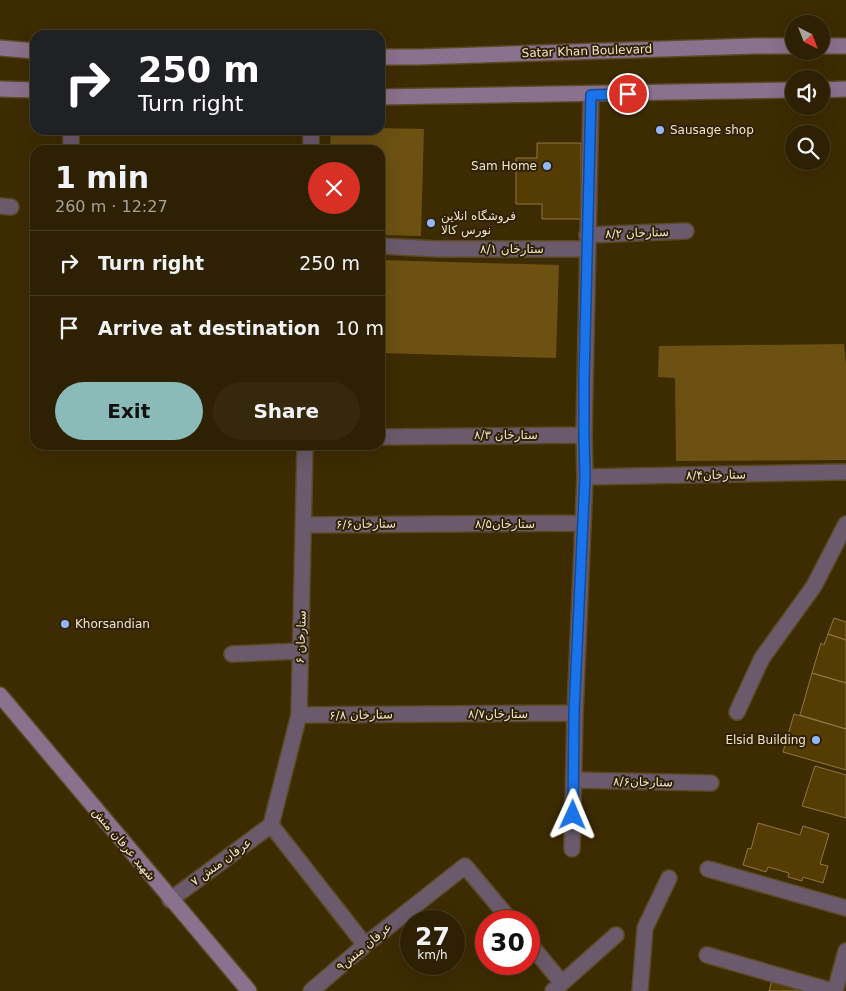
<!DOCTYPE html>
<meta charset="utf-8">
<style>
body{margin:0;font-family:"DejaVu Sans",Cairo,sans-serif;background:#36280c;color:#f1f3f6;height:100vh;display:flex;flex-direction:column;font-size:19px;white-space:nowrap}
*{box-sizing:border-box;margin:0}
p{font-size:16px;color:#a7a399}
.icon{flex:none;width:28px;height:28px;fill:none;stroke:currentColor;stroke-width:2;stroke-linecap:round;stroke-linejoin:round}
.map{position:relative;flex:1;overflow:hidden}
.sheet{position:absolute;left:30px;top:145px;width:355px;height:305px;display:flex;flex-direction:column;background:#2e2002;border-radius:15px;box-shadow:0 5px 20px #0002,0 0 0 1px #493e24}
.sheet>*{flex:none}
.banner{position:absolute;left:30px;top:30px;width:355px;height:105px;border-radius:15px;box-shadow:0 5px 20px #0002,0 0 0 1px #493e24;background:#202124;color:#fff;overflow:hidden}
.needle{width:32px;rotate:138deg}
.buttons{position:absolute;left:785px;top:15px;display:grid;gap:10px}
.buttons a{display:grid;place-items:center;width:45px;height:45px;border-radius:50%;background:#2e2002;box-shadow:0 5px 20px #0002,0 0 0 1px #493e24;font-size:25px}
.speed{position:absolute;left:400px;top:910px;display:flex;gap:10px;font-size:25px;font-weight:700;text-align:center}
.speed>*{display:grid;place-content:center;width:65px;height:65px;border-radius:50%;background:#2e2002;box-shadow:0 5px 20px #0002,0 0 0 1px #493e24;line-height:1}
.speed small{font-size:12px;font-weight:400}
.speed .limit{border:8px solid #d22;background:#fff;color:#111}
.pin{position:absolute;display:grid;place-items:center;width:42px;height:42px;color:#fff;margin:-21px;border:2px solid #fff;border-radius:50%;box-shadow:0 1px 5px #0007}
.me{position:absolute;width:55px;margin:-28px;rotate:1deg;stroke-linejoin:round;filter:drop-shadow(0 0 4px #0008)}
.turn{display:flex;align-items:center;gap:18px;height:105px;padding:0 25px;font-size:22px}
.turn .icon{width:65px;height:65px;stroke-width:2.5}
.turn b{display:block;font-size:35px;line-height:42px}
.round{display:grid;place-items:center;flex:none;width:52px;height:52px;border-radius:26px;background:#36280c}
.summary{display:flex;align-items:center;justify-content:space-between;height:85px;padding:0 25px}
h1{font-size:30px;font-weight:600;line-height:38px}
.button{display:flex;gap:10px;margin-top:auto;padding:10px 25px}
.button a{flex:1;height:58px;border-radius:30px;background:#8bbbb9;color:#111;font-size:20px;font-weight:600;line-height:58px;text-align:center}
.button a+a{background:#36280c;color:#f1f3f6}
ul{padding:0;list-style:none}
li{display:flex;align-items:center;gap:15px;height:65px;padding:0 25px;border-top:1px solid #493e24}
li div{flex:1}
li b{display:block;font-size:19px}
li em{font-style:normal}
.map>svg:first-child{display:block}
.green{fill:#6c5113}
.building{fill:#543c02;stroke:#907644}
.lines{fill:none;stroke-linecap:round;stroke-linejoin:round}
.street-casing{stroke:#5a4922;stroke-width:18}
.secondary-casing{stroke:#5a4922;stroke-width:18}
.street{stroke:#6a5a6b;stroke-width:15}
.secondary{stroke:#8a718d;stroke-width:15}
.route-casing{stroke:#114b97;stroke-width:12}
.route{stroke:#1a73e8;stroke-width:9}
.poi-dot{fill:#93b7fd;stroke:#2f2207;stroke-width:2}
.labels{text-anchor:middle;stroke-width:4;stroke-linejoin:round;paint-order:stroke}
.street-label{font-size:12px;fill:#f2e4ca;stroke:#2f2207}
.poi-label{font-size:12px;fill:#f2e4ca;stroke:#2f2207;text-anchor:start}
</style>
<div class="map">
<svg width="846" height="991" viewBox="0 0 846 991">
<rect width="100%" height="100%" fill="#3d2b02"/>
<path class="green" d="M380,128l44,1 -3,107 -41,-1v-85h-50l1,-20h49z
M380,260l179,5 -3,93 -176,-5z
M844,344l2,21v95l-170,1 -1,-83 -17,-1 1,-31z"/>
<path class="building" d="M537,143h44v76h-39v-15h-26v-46h21z
M834,618l12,4v18l-18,-6z
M828,634l18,6v43l-34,-10 9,-30 3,2z
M812,673l34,10v46l-46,-14z
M794,714l52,15v41l-63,-18z
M815,766l31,9v43l-44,-12z
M758,823l42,12 3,-9 26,8 -9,30 8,2 -5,17 -20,-6 -1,4 -14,-4 1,-4 -21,-6 -2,5 -23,-7 5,-17 3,1z
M772,981l34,10h-37z"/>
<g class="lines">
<defs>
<path id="street" d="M71,150v-20
M311,150v-20
M0,206l11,1
M587,235l99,-4
M380,246l58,3h149
M380,437l204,-2
M585,477l261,-5
M304,525l279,-2
M232,654l68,-3
M737,712l25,-54 52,-72 32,-62
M299,715l276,-2
M574,780l137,3
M271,825l28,-110 6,-270
M271,825l94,120
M572,849l3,-136 10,-236 -1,-42 7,-340
M708,869l138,39
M170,900l101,-75
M529,943l33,40
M707,955l125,36
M311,991l54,-46 100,-79 46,55
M553,991l63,-56
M640,991l5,-63 24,-50
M835,991l11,-40"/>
<path id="secondary" d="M821,46h25
M0,48l35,3
M380,57h38l337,-11h39
M0,89l35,1
M821,90l25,-1
M380,97l414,-7
M0,695l249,296"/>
</defs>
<use href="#street" class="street-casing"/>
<use href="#secondary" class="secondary-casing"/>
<use href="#street" class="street"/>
<use href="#secondary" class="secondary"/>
</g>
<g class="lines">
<defs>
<path id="route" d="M573,815l1,-102 11,-236 -1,-42v-56l7,-284 37,-1"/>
</defs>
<use href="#route" class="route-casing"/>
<use href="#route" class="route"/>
</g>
<g class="poi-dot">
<circle cx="660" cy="130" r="5"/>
<circle cx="547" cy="166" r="5"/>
<circle cx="431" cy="223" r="5"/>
<circle cx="65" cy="624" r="5"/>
<circle cx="816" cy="740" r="5"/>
</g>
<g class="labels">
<g class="street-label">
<text transform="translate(587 51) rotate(-2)" y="4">Satar Khan Boulevard</text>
<text transform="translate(637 233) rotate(-2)" y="4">ستارخان ۸/۲</text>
<text x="512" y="253">ستارخان ۸/۱</text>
<text x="506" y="439">ستارخان ۸/۳</text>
<text transform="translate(716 475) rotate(-1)" y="4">ستارخان۸/۴</text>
<text transform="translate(366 524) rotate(-1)" y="4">ستارخان۶/۶</text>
<text x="505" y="528">ستارخان۸/۵</text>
<text transform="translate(301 637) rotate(-88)" y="4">ستارخان ۶</text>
<text x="498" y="718">ستارخان۸/۷</text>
<text transform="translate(361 715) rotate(-1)" y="4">ستارخان ۶/۸</text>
<text transform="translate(643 782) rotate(1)" y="4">ستارخان۸/۶</text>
<text transform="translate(124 844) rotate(50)" y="4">شهید عرفان منش</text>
<text transform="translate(221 862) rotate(-36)" y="4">عرفان منش ۷</text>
<text transform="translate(364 947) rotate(-40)" y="4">عرفان منش۹</text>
</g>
<g class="poi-label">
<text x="670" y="134">Sausage shop</text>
<text x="537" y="170" text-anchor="end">Sam Home</text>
<text x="441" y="220">فروشگاه انلاین<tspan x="441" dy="14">نورس کالا</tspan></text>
<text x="75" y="628">Khorsandian</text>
<text x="806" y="744" text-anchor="end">Elsid Building</text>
</g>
</g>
</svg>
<div class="buttons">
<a><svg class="needle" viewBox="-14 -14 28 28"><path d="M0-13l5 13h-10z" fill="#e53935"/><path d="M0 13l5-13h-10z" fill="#a7a399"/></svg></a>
<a><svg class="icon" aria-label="sound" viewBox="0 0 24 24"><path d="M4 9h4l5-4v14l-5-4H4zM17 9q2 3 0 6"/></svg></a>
<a><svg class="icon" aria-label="search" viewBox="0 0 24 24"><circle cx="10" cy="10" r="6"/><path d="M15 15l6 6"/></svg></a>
</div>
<div class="speed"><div>27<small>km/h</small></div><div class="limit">30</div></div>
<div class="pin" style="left:628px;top:94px;background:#d93025"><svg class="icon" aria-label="arrive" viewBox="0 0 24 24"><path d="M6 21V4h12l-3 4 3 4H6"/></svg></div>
<svg class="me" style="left:573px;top:815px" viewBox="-20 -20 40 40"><path d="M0-17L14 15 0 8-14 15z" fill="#1a73e8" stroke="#fff" stroke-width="4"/></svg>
<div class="banner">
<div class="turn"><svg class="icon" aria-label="right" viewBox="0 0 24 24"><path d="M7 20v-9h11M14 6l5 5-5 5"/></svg><div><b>250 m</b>Turn right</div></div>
</div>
<section class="sheet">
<div class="summary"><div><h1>1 min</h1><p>260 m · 12:27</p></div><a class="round" style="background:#d93025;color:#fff"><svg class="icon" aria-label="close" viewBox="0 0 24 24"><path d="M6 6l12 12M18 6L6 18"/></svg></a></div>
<ul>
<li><svg class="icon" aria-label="right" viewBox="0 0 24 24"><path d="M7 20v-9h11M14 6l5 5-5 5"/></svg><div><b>Turn right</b></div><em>250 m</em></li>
<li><svg class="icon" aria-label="arrive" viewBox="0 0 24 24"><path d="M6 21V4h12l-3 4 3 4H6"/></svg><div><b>Arrive at destination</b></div><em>10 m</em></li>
</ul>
<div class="button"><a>Exit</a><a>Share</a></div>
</section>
</div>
